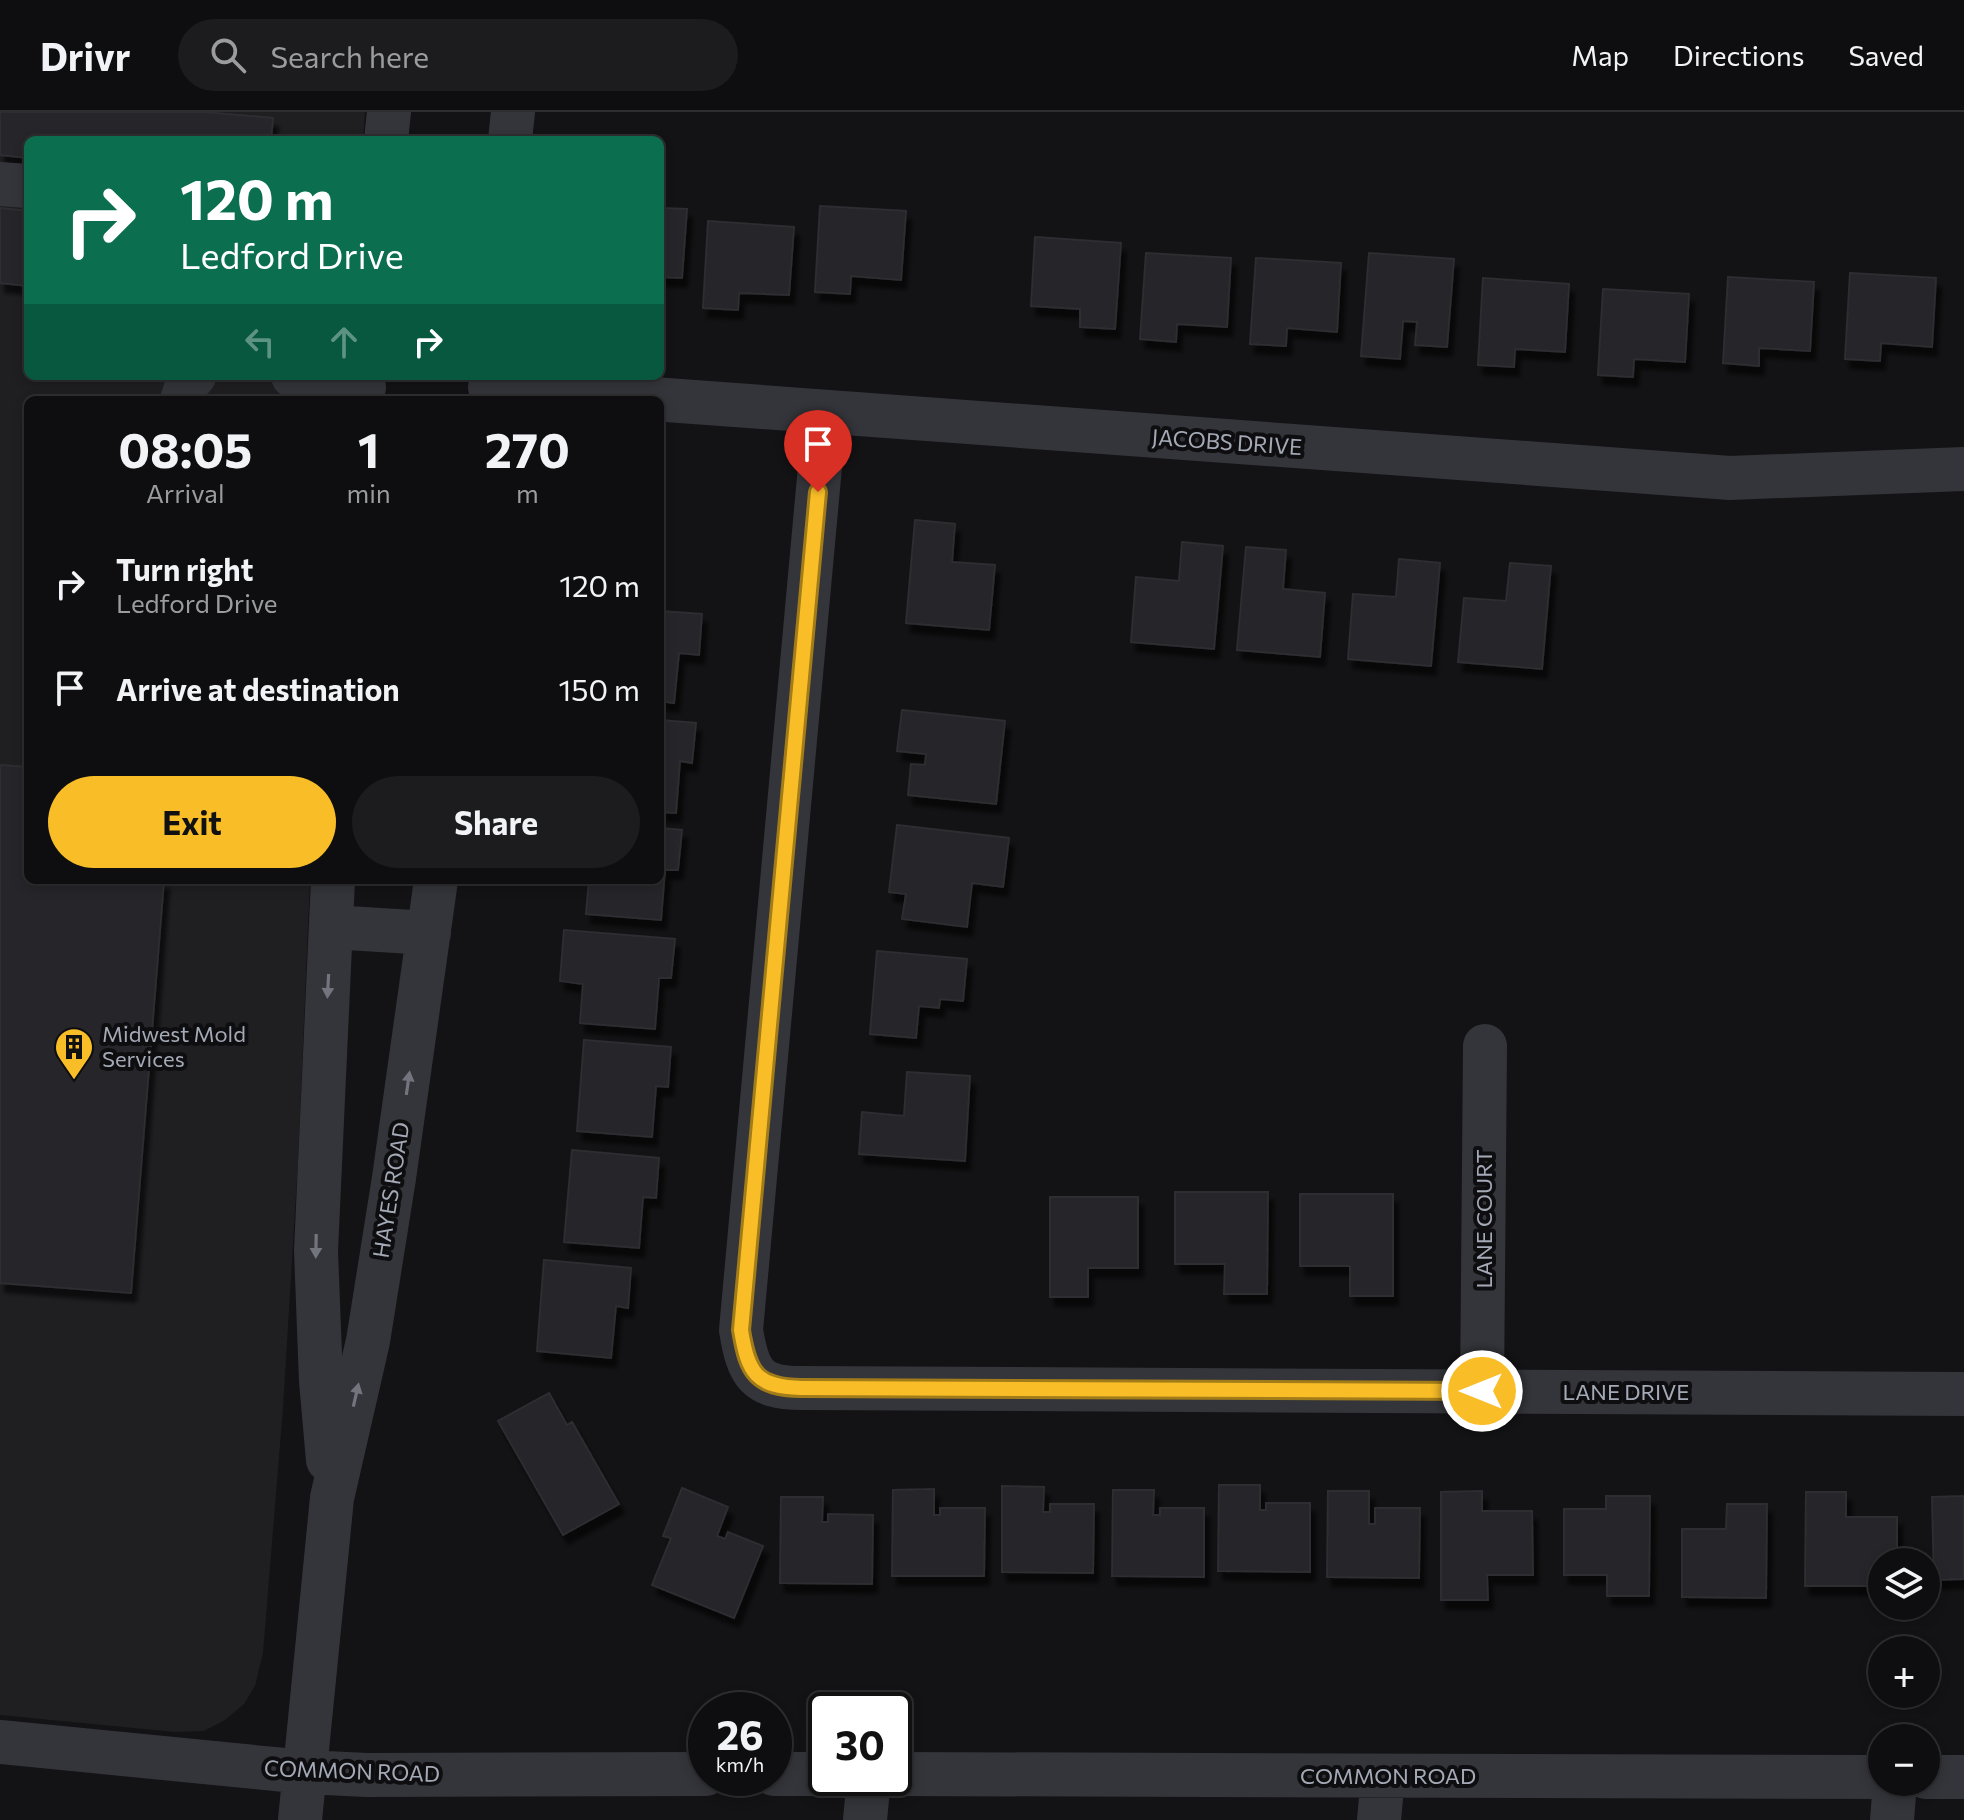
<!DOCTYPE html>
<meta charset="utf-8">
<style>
body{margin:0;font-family:Commissioner,sans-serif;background:#1c1c1e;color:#f1f3f6;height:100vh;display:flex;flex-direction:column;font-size:30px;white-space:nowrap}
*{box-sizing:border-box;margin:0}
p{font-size:26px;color:#9b9c9f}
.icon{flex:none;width:44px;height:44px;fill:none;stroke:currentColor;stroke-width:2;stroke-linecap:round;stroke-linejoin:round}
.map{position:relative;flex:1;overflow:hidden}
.drawer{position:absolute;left:24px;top:284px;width:640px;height:488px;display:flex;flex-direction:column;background:#0e0e10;border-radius:12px;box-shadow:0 4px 12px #0003,0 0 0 2px #2e2e30}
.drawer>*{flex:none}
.top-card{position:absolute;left:24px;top:24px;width:640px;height:244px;border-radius:12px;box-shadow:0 4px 12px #0003,0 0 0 2px #2e2e30;background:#0b6e4f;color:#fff;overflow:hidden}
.controls{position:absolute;left:1868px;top:1436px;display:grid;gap:16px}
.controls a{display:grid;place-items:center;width:72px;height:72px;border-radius:50%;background:#0e0e10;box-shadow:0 4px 12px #0003,0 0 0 2px #2e2e30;font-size:40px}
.speed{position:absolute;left:688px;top:1580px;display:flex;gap:16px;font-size:40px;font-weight:700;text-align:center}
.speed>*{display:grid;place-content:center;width:104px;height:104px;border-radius:50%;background:#0e0e10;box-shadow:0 4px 12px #0003,0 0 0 2px #2e2e30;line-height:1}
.speed small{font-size:20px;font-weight:400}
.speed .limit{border:4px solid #111;border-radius:12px;background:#fff;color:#111}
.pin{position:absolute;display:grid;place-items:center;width:68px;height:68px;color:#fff;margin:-82px -34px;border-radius:50% 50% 50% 0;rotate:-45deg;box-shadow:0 0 8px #0007}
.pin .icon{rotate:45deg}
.me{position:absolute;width:88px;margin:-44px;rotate:270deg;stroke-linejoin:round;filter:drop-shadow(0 0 6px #0008)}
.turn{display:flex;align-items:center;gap:28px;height:168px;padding:0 24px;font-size:36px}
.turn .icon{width:104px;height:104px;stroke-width:2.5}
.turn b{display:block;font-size:56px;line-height:68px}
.lanes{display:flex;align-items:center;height:76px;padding:0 24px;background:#0003;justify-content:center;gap:40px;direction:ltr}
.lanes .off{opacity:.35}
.eta{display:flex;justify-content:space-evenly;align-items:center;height:136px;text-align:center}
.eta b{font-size:48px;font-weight:700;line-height:56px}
.action{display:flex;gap:16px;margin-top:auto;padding:16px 24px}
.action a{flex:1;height:92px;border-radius:48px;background:#f9be27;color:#111;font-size:32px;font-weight:700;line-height:92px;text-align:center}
.action a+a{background:#1c1c1e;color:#f1f3f6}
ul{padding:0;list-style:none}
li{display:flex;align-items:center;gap:24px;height:104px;padding:0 24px}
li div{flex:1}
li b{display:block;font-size:30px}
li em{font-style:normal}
header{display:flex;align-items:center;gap:48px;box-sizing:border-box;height:112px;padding:0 40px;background:#0e0e10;border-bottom:2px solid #2e2e30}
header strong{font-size:38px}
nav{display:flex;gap:44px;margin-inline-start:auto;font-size:28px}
.search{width:560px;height:72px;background:#1c1c1e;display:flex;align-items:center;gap:20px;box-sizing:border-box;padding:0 28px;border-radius:44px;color:#9b9c9f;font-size:30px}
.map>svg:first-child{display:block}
.built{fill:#1f1f22}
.building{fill:#262629;stroke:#2d2d31;stroke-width:2;filter:url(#shadow)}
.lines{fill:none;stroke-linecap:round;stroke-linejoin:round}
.minor{stroke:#34353a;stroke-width:44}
.oneway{fill:#72757e}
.route-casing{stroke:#a27c19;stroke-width:20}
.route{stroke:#f9be27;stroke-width:14}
.labels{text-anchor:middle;stroke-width:8;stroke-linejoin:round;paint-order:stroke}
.street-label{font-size:22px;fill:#a4a9b6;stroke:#0e0e10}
.poi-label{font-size:22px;fill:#a4a9b6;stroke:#0e0e10;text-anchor:start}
</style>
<header>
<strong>Drivr</strong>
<div class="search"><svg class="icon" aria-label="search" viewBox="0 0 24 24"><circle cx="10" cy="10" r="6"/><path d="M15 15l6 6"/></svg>Search here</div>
<nav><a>Map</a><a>Directions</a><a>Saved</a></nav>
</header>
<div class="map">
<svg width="1964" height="1708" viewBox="0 0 1964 1708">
<defs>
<filter id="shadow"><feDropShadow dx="5" dy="9" stdDeviation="2" flood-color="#0009"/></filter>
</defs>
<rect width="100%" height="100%" fill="#131315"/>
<path class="built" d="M0,0h365l-2,28h-335v236h314l-2,24h-312v480h282l-12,282 -15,246 -20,245 -8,33 -11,18 -19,16 -21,11 -29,1 -175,-17z"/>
<path class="building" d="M0,0h203l70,6 -2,22h-243v18l-28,-3z
M820,94l86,5 -5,69 -50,-4 -1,18 -35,-2z
M0,96l28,3v75l-28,-3z
M660,96l27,1 -5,69 -22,-1z
M708,109l86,6 -5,68 -50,-2 -1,17 -35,-2z
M1035,125l86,6 -6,86 -35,-2v-18l-49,-3z
M1146,141l85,5 -4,69 -50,-3 -1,18 -36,-3z
M1369,141l85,6 -7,88 -32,-2 2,-23 -14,-1 -3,38 -39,-3z
M1256,146l85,5 -4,69 -50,-4 -1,18 -36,-2z
M1850,161l86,5 -4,69 -51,-4 -1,18 -35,-2z
M1728,165l86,5 -4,69 -51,-3v18l-36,-3z
M1483,166l86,6 -4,68 -50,-3 -1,18 -36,-2z
M1603,177l86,5 -4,68 -51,-3 -1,18 -35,-2z
M915,408l40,4 -3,38 43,3 -6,65 -83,-7z
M1182,430l41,4 -9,103 -83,-7 5,-65 43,4z
M1246,435l40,3 -3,39 42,4 -5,64 -83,-7z
M1399,447l41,4 -9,103 -83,-7 5,-65 43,3z
M1510,451l41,3 -9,103 -84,-7 6,-64 42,3z
M660,499l42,3 -3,41 -20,-2 -5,50 -14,-2z
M902,598l103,11 -9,83 -88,-9 3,-31 14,1 1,-11 -29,-3z
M660,608l36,3 -4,40 -12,-2 -4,52 -16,-1z
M0,653l28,2v113h136l-33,413 -131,-10z
M897,713l112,13 -6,49 -31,-4 -5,44 -65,-8 4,-25 -17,-2z
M660,716l22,2 -4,40h-13l-4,50 -75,-6 3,-34h71z
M564,818l111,9 -4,39h-12l-4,51 -75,-6 3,-39 -23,-3z
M877,839l90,8 -4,42 -23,-2 -1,9 -20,-2 -3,32 -46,-4z
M584,928l87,7 -3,40 -12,-1 -4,51 -75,-6z
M907,960l63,4 -5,85 -106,-7 3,-42 42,4z
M572,1038l87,8 -3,40 -13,-1 -4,51 -75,-6z
M1175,1080h93l-1,102h-43l1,-30h-50z
M1300,1082h93v102h-43v-30h-50z
M1050,1085h88v71h-50v29h-38z
M544,1148l87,8 -3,40 -12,-2 -5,52 -74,-7z
M549,1281l18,32 5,-3 47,82 -56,31 -65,-114z
M1219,1373h41v25h6v-7h44v69l-92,-1z
M1002,1374l42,1 -1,25h7v-8h44l-1,69 -91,-1z
M682,1376l46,19 -11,29 8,3 3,-7 35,14 -29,72 -82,-33 19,-47 -8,-2z
M934,1377v26h6v-7h45l-1,68h-92l1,-86z
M1113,1378h41l-1,25h7v-7h44v69l-92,-1z
M1328,1379h41v33h6v-16h45l-1,70 -92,-1z
M1482,1379v20h50l1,64h-46l1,25h-47v-108z
M1806,1380h40v25h51v45h-15v24h-77z
M1606,1384h44l-1,100h-42v-21h-43v-66h42z
M1964,1384v83l-30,1 -2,-83z
M781,1385h42l-1,25h6v-8l45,1 -1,69 -92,-1z
M1727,1392h40l-1,94 -84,-1v-68h44z"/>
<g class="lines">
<path class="minor" d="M386,28l3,-28
M510,28l3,-28
M0,72l28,2
M293,264l31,8 40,3
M490,275l1240,91 234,-9
M182,288l6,-18 6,-6
M825,300l-84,918c7,43 15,58 60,58l1163,6
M331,815l98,6
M1482,1279l3,-345
M328,1348l-7,-79 -5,-130 17,-371
M0,1630l305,30 62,3 339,-1
M774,1662h52
M894,1662l988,3
M1926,1665h38
M300,1708l32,-322 36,-157 26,-163 42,-298
M865,1708l4,-42
M1379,1708l4,-44
M1892,1708l3,-38"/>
</g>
<defs><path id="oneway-solid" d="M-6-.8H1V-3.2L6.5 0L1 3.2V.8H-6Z" transform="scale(2)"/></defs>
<g class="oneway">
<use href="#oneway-solid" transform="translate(328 874) rotate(93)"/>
<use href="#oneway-solid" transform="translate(408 971) rotate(-82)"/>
<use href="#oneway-solid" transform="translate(316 1134) rotate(91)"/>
<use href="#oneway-solid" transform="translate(356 1283) rotate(-77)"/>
</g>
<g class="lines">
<defs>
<path id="route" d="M818,380l-77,838c7,43 15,57 60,58l681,3"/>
</defs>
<use href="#route" class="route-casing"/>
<use href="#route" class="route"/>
</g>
<defs>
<symbol id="building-pin" viewBox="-11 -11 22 30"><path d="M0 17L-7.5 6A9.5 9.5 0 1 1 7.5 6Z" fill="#f9be27" stroke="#0e0e10"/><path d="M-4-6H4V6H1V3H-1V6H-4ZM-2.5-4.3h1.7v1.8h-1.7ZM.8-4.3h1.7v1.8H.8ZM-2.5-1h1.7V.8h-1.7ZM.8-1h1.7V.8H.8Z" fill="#111"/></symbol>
</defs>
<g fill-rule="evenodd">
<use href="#building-pin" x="52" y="913" width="44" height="60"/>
</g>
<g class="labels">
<g class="street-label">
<text transform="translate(1227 330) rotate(4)" y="8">JACOBS DRIVE</text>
<text transform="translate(391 1078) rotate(-81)" y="8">HAYES ROAD</text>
<text transform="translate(1484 1107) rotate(-90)" y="8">LANE COURT</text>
<text x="1626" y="1288">LANE DRIVE</text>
<text transform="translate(352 1659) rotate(2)" y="8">COMMON ROAD</text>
<text x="1388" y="1672">COMMON ROAD</text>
</g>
<g class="poi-label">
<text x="102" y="930">Midwest Mold<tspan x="102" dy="25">Services</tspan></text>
</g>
</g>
</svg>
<div class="controls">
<a><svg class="icon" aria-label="layers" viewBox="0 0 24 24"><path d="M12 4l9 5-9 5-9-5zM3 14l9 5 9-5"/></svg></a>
<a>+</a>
<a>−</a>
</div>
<div class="speed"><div>26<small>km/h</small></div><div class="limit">30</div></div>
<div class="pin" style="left:818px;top:380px;background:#d93025"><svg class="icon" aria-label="arrive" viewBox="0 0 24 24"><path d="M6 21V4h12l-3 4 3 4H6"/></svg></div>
<svg class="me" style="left:1482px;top:1279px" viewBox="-20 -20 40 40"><circle r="17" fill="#f9be27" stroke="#fff" stroke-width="3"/><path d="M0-11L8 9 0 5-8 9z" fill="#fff"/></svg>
<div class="top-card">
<div class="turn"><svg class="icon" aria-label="right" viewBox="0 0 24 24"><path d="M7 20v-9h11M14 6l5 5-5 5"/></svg><div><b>120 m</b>Ledford Drive</div></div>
<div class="lanes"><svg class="icon off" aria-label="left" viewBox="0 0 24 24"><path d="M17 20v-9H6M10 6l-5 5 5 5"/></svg><svg class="icon off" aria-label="ahead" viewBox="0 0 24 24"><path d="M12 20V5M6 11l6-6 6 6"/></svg><svg class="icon" aria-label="right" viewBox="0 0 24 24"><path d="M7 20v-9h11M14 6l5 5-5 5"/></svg></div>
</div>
<section class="drawer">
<div class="eta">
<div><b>08:05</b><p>Arrival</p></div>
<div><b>1</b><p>min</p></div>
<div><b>270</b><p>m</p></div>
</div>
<ul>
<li><svg class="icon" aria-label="right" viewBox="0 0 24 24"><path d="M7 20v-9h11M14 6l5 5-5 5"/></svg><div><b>Turn right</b><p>Ledford Drive</p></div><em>120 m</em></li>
<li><svg class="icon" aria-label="arrive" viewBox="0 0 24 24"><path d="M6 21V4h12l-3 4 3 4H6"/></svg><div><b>Arrive at destination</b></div><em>150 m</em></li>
</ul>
<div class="action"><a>Exit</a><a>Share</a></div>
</section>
</div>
